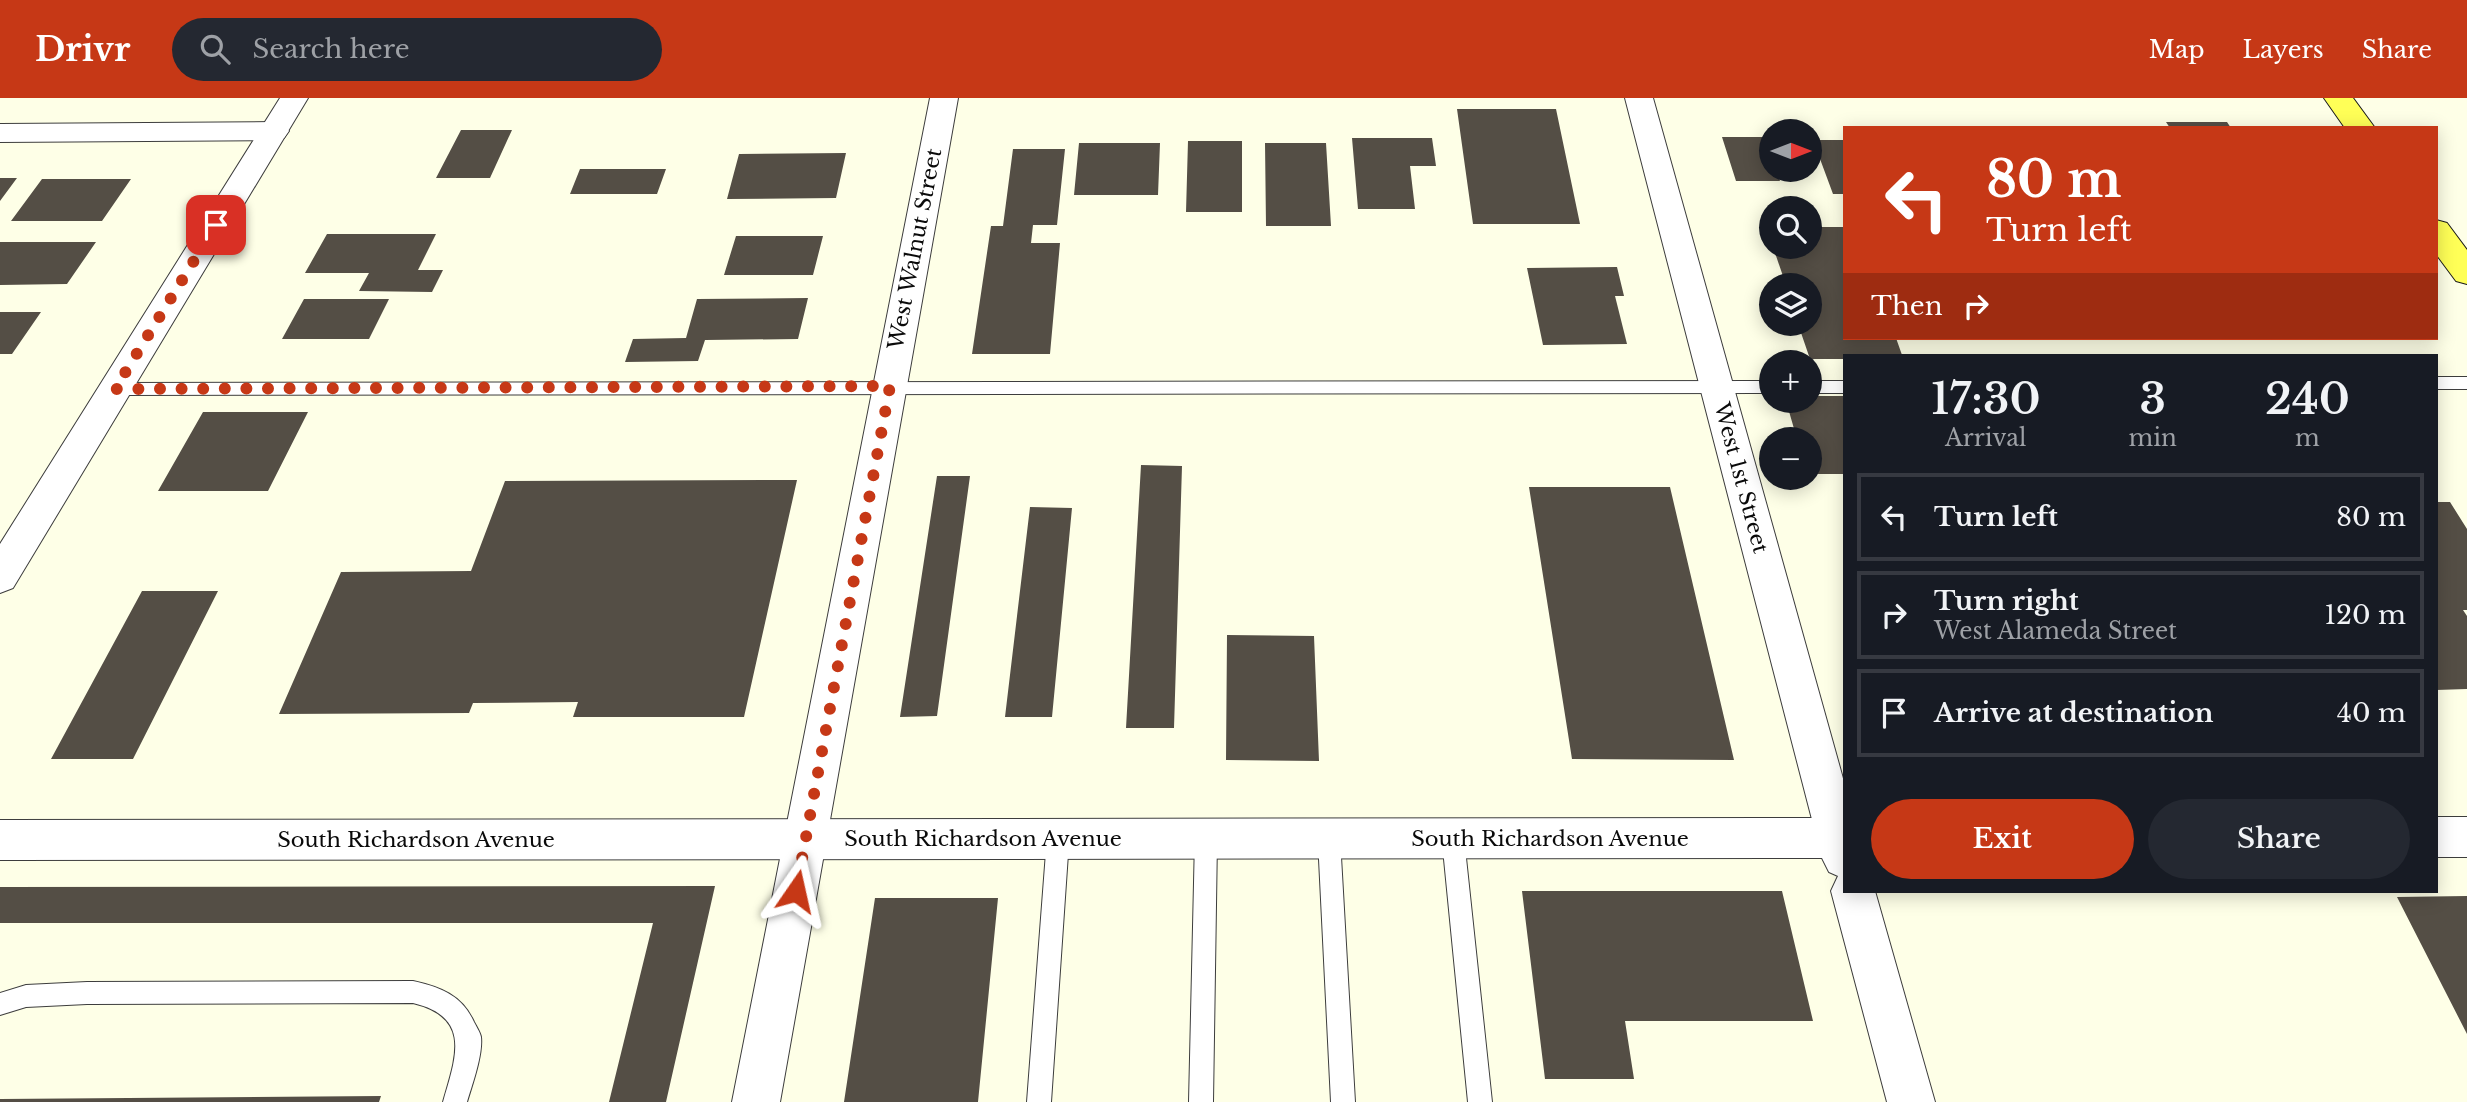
<!DOCTYPE html>
<meta charset="utf-8">
<style>
body{margin:0;font-family:"Libre Baskerville",serif;background:#242831;color:#f1f3f6;height:100vh;display:flex;flex-direction:column;font-size:26px;white-space:nowrap}
*{box-sizing:border-box;margin:0}
p{font-size:23px;color:#9ea1a6}
.icon{flex:none;width:38px;height:38px;fill:none;stroke:currentColor;stroke-width:2;stroke-linecap:round;stroke-linejoin:round}
.map{position:relative;flex:1;overflow:hidden}
.sheet{position:absolute;left:1843px;top:256px;width:595px;height:539px;display:flex;flex-direction:column;background:#171b24;border-radius:0px;box-shadow:0 4px 18px #0003}
.sheet>*{flex:none}
.banner{position:absolute;left:1843px;top:28px;width:595px;height:214px;border-radius:0px;box-shadow:0 4px 18px #0003;background:#c63816;color:#fff;overflow:hidden}
.needle{width:46px;rotate:90deg}
.fabs{position:absolute;left:1759px;top:21px;display:grid;gap:14px}
.fabs a{display:grid;place-items:center;width:63px;height:63px;border-radius:50%;background:#171b24;box-shadow:0 4px 18px #0003;font-size:35px}
.pin{position:absolute;display:grid;place-items:center;width:60px;height:60px;color:#fff;margin:-30px;border-radius:14px;box-shadow:0 4px 10px #0006}
.me{position:absolute;width:77px;margin:-38px;rotate:11deg;stroke-linejoin:round;filter:drop-shadow(0 0 5px #0008)}
.turn{display:flex;align-items:center;gap:24px;height:147px;padding:0 28px;font-size:32px}
.turn .icon{width:91px;height:91px;stroke-width:2.5}
.turn b{display:block;font-size:49px;line-height:60px}
.then{display:flex;align-items:center;height:66px;padding:0 28px;background:#0003;gap:14px;font-size:26px}
.eta{display:flex;justify-content:space-evenly;align-items:center;height:119px;text-align:center}
.eta b{font-size:42px;font-weight:600;line-height:49px}
.primary-button{display:flex;gap:14px;margin-top:auto;padding:14px 28px}
.primary-button a{flex:1;height:80px;border-radius:42px;background:#c63816;color:#fff;font-size:28px;font-weight:600;line-height:80px;text-align:center}
.primary-button a+a{background:#242831;color:#f1f3f6}
ul{padding:0;list-style:none}
li{display:flex;align-items:center;gap:21px;height:88px;margin:0 14px 10px;padding:0 14px;border:4px solid #363941;border-radius:0px}
li div{flex:1}
li b{display:block;font-size:26px}
li em{font-style:normal}
header{display:flex;align-items:center;gap:42px;box-sizing:border-box;height:98px;padding:0 35px;background:#c63816;color:#fff}
header strong{font-size:33px}
nav{display:flex;gap:38px;margin-inline-start:auto;font-size:24px}
.search{width:490px;height:63px;background:#242831;display:flex;align-items:center;gap:18px;box-sizing:border-box;padding:0 24px;border-radius:38px;color:#9ea1a6;font-size:26px}
.map>svg:first-child{display:block}
.building{fill:#544e45}
.lines{fill:none;stroke-linecap:round;stroke-linejoin:round}
.service-casing{stroke:#3d3d3d;stroke-width:2}
.minor-casing{stroke:#3d3d3d;stroke-width:2}
.tertiary-casing{stroke:#3d3d3d;stroke-width:2}
.primary-casing{stroke:#1b1b1b;stroke-width:2}
.service{fill:#fff;fill-rule:evenodd}
.minor{fill:#fff;fill-rule:evenodd}
.tertiary{fill:#fff;fill-rule:evenodd}
.primary{fill:#ffff57;fill-rule:evenodd}
.route{stroke:#c63816;stroke-width:12;stroke-dasharray:0 21.6}
.labels{text-anchor:middle;stroke-width:7;stroke-linejoin:round;paint-order:stroke}
.street-label{font-size:21px;fill:#0a0a0a;stroke:#fff}
</style>
<header>
<strong>Drivr</strong>
<div class="search"><svg class="icon" aria-label="search" viewBox="0 0 24 24"><circle cx="10" cy="10" r="6"/><path d="M15 15l6 6"/></svg>Search here</div>
<nav><a>Map</a><a>Layers</a><a>Share</a></nav>
</header>
<div class="map">
<svg width="2467" height="1004" viewBox="0 0 2467 1004">
<rect width="100%" height="100%" fill="#feffe7"/>
<path class="building" d="M1457,11h99l24,115h-107z
M2166,24h61l4,6h-61z
M461,32h51l-22,48h-54z
M1722,39h43l6,18v15h5l4,11h-44z
M1352,40h80l4,28h-26l5,43h-57z
M1813,42h31v54h-11z
M1188,43h54v71h-56z
M1079,45h81l-2,52h-84z
M1265,45h61l5,83h-65z
M1013,51h52l-8,76h-24l-2,18h29l-10,111h-78l19,-128h12z
M846,55l-10,45 -109,1 12,-45z
M580,71h86l-9,25h-87z
M0,80h17l-17,23z
M42,81h89l-29,42h-91z
M1810,129h34v111h52l6,17h-58v4h-34l-12,-35h12v-39h-24l-13,-38h37z
M327,136h109l-18,36h25l-11,22 -73,-1 10,-18h-64z
M736,138h87l-10,39h-89z
M0,144h96l-29,42 -67,1z
M1617,169l7,29h-9l12,48 -84,1 -16,-77z
M808,200l-10,41 -93,1 -7,21 -73,1 8,-23 53,-1 11,-39z
M304,201h85l-20,40h-87z
M0,214h41l-29,42h-12z
M1810,298h34v78h-34v-35h-13l-11,-38h24z
M203,314h105l-40,79h-110z
M1141,367l41,1 -8,262h-48z
M937,378h33l-33,240 -37,1z
M797,382l-53,237h-171l5,-15 -105,1 -4,10 -190,1 62,-142 130,-1 34,-90z
M1529,389h141l64,273 -162,-1z
M2436,404h14l17,27v81h-4l4,6v73l-31,1z
M1030,409l42,1 -20,209h-47z
M142,493h76l-85,168h-82z
M1227,537l87,1 5,125 -93,-1z
M715,788l-49,216h-57l44,-179h-653v-36z
M1522,793h260l31,130h-188l9,58h-89z
M2467,798v138l-70,-137z
M875,800h123l-20,204h-134z
M381,998l-2,6h-379v-3z"/>
<g class="lines">
<defs>
<path id="service" d="M2436,279h31v12h-31z
M1771,283v12l-1656,2 -6,-1 -3,-5 3,-5 6,-1z
M1810,283h34v12h-34z
M1058,731l8,3 3,7 -18,263h-24l20,-263 3,-7z
M1206,731l8,3 3,7 -4,263h-24l6,-263 3,-7z
M1329,731l8,3 3,7 15,263h-24l-13,-263 3,-7z
M1453,731l8,3 3,7 28,263h-24l-26,-263 3,-7z
M413,883c27,6 49,14 61,41 2,4 6,10 7,15 2,18 -9,48 -14,65h-24c13,-45 29,-85 -30,-99l-326,1 -61,3 -26,8v-22l26,-8 61,-3z"/>
<path id="minor" d="M930,0h28l-178,1004h-48z
M1625,0h28l191,684v109h31l60,211h-48l-56,-211 7,-15 -9,-4 -7,-14z
M274,24l10,2 5,7 -5,7 -10,2 -274,2v-18z"/>
<path id="tertiary" d="M280,0h28l-295,490 -13,5v-49z
M2436,719h31v40h-31z
M1844,720v40l-1844,2v-40z"/>
<path id="primary" d="M2324,0h29l22,30h-30z
M2436,122l11,3 20,27v34l-11,-3 -20,-27z"/>
</defs>
<use href="#service" class="service-casing"/>
<use href="#minor" class="minor-casing"/>
<use href="#tertiary" class="tertiary-casing"/>
<use href="#primary" class="primary-casing"/>
<use href="#service" class="service"/>
<use href="#minor" class="minor"/>
<use href="#tertiary" class="tertiary"/>
<use href="#primary" class="primary"/>
</g>
<g class="lines">
<path class="route" d="M216,127l-101,164 775,-3 -94,505"/>
</g>
<g class="labels">
<g class="street-label">
<text transform="translate(915 151) rotate(-79)" y="7">West Walnut Street</text>
<text transform="translate(1741 380) rotate(75)" y="7">West 1st Street</text>
<text x="983" y="748">South Richardson Avenue</text>
<text x="1550" y="748">South Richardson Avenue</text>
<text x="416" y="749">South Richardson Avenue</text>
</g>
</g>
</svg>
<div class="fabs">
<a><svg class="needle" viewBox="-14 -14 28 28"><path d="M0-13l5 13h-10z" fill="#e53935"/><path d="M0 13l5-13h-10z" fill="#9ea1a6"/></svg></a>
<a><svg class="icon" aria-label="search" viewBox="0 0 24 24"><circle cx="10" cy="10" r="6"/><path d="M15 15l6 6"/></svg></a>
<a><svg class="icon" aria-label="layers" viewBox="0 0 24 24"><path d="M12 4l9 5-9 5-9-5zM3 14l9 5 9-5"/></svg></a>
<a>+</a>
<a>−</a>
</div>
<div class="pin" style="left:216px;top:127px;background:#d93025"><svg class="icon" aria-label="arrive" viewBox="0 0 24 24"><path d="M6 21V4h12l-3 4 3 4H6"/></svg></div>
<svg class="me" style="left:796px;top:793px" viewBox="-20 -20 40 40"><path d="M0-17L14 15 0 8-14 15z" fill="#c63816" stroke="#fff" stroke-width="4"/></svg>
<div class="banner">
<div class="turn"><svg class="icon" aria-label="left" viewBox="0 0 24 24"><path d="M17 20v-9H6M10 6l-5 5 5 5"/></svg><div><b>80 m</b>Turn left</div></div>
<div class="then">Then<svg class="icon" aria-label="right" viewBox="0 0 24 24"><path d="M7 20v-9h11M14 6l5 5-5 5"/></svg></div>
</div>
<section class="sheet">
<div class="eta">
<div><b>17:30</b><p>Arrival</p></div>
<div><b>3</b><p>min</p></div>
<div><b>240</b><p>m</p></div>
</div>
<ul>
<li><svg class="icon" aria-label="left" viewBox="0 0 24 24"><path d="M17 20v-9H6M10 6l-5 5 5 5"/></svg><div><b>Turn left</b></div><em>80 m</em></li>
<li><svg class="icon" aria-label="right" viewBox="0 0 24 24"><path d="M7 20v-9h11M14 6l5 5-5 5"/></svg><div><b>Turn right</b><p>West Alameda Street</p></div><em>120 m</em></li>
<li><svg class="icon" aria-label="arrive" viewBox="0 0 24 24"><path d="M6 21V4h12l-3 4 3 4H6"/></svg><div><b>Arrive at destination</b></div><em>40 m</em></li>
</ul>
<div class="primary-button"><a>Exit</a><a>Share</a></div>
</section>
</div>
